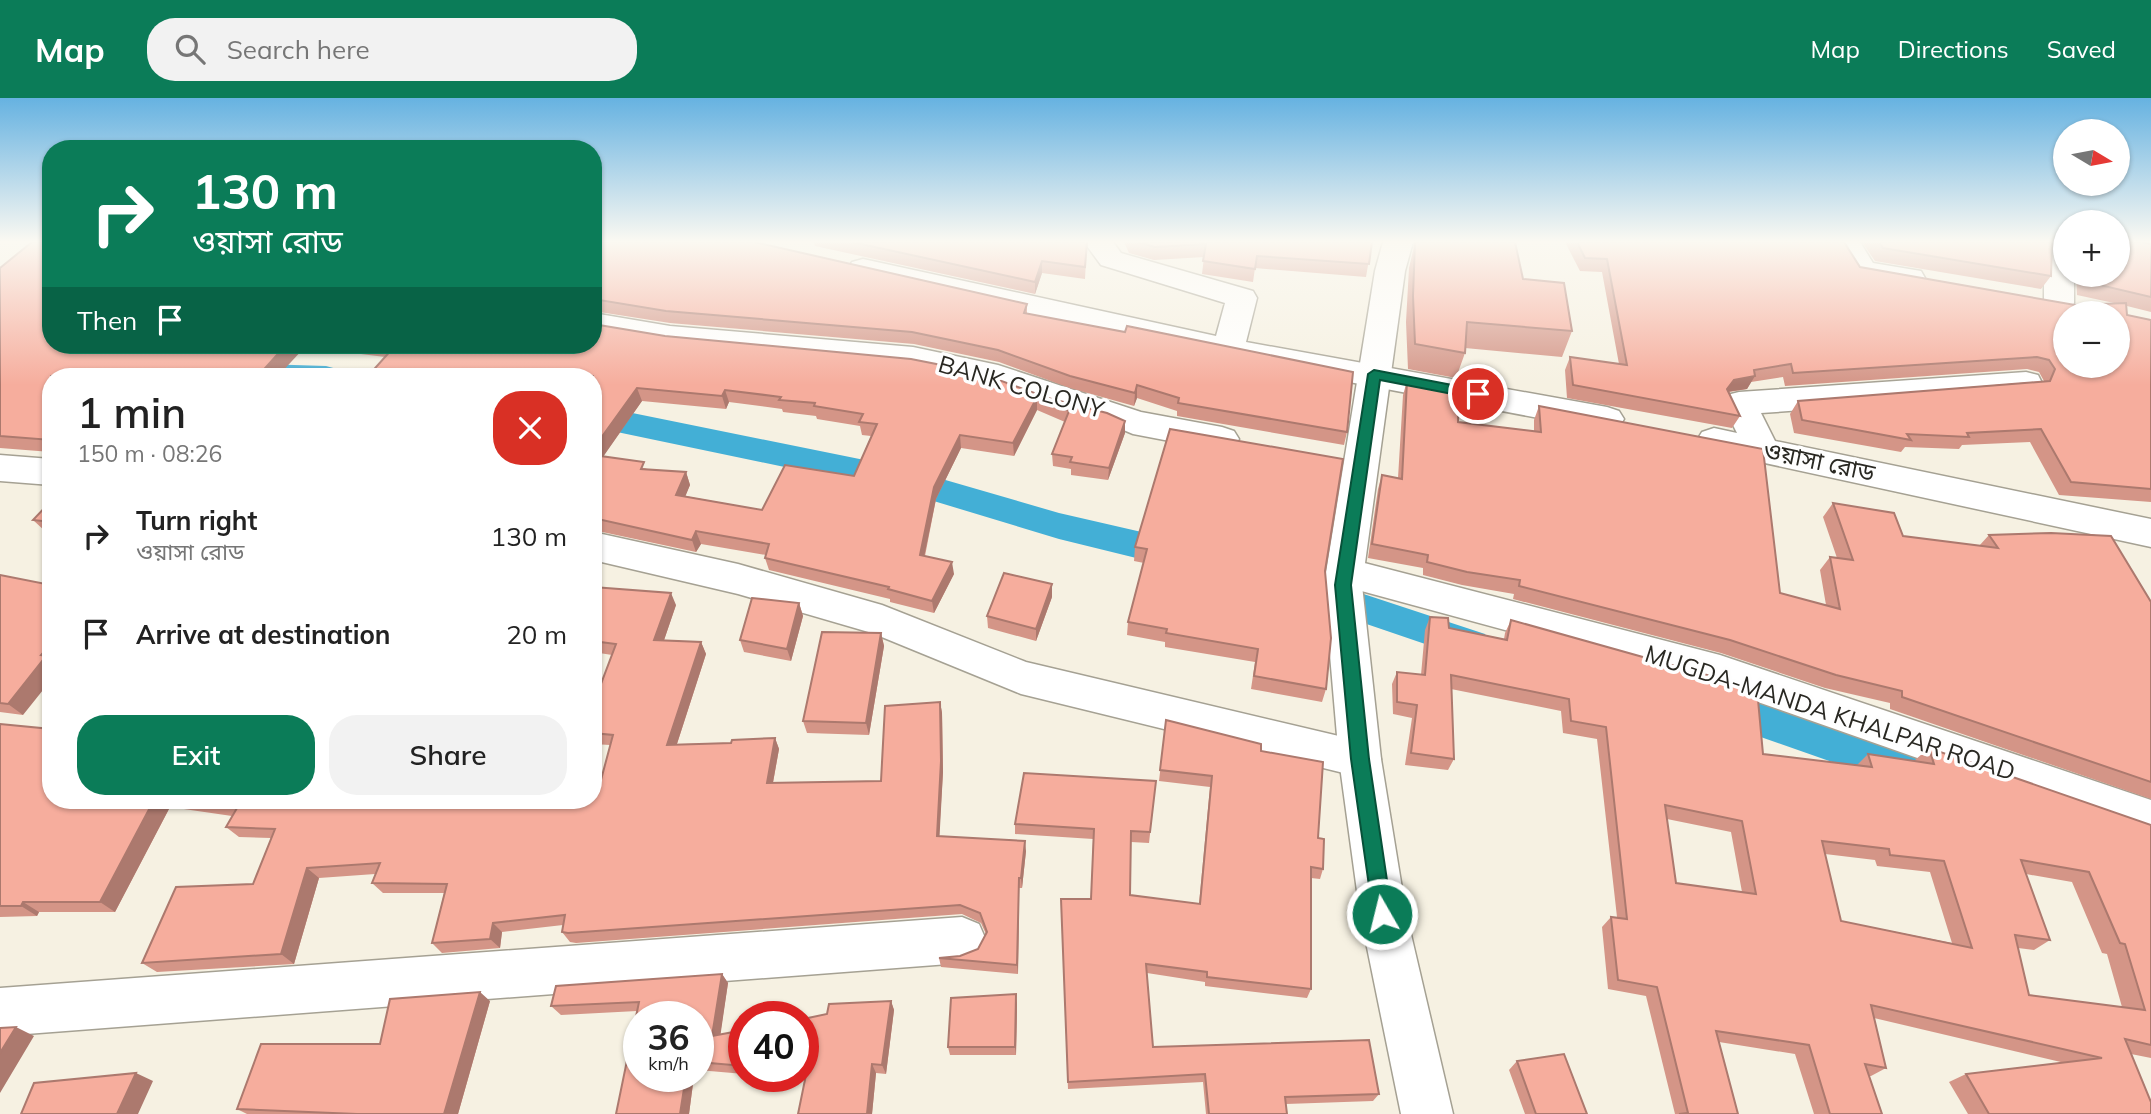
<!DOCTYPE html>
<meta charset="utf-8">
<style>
body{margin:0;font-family:Mulish,"Noto Sans Bengali",sans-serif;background:#f2f2f2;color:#222;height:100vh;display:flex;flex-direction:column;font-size:26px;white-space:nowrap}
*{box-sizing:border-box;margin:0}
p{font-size:23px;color:#767676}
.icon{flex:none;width:38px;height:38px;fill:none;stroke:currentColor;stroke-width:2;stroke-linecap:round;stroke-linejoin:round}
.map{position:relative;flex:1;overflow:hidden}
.sheet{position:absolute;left:42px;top:270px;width:560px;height:441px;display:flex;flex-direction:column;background:#fff;border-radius:28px;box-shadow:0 2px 5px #0004}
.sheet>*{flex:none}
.top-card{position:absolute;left:42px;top:42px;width:560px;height:214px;border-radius:28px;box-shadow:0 2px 5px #0004;background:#0b7c58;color:#fff;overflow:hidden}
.needle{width:46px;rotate:100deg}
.fabs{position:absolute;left:2053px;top:21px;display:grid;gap:14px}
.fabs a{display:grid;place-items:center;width:77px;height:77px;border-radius:50%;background:#fff;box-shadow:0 2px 5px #0004;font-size:35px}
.speed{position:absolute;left:623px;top:903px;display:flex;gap:14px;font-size:35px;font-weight:700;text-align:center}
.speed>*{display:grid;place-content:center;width:91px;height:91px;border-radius:50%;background:#fff;box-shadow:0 2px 5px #0004;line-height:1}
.speed small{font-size:18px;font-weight:400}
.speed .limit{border:10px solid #d22;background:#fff;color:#111}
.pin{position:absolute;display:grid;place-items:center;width:60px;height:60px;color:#fff;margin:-30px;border:4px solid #fff;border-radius:50%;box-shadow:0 2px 7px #0007}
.me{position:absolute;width:77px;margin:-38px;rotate:352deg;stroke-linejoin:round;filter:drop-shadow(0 0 5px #0008)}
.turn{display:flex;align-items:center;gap:24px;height:147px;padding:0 35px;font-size:32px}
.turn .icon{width:91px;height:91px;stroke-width:2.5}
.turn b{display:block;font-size:49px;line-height:60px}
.then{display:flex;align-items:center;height:66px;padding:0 35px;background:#0003;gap:14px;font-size:26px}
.round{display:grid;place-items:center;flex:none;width:74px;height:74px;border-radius:28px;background:#f2f2f2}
.summary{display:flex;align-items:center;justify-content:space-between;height:119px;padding:0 35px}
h1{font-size:42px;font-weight:600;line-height:52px}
.action{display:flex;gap:14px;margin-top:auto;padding:14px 35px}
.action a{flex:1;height:80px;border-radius:28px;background:#0b7c58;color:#fff;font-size:28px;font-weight:600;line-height:80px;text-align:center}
.action a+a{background:#f2f2f2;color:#222}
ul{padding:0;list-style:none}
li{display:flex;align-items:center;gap:21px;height:98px;padding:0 35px}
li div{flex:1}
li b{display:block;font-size:26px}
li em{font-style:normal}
header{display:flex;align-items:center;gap:42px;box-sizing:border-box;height:98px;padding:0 35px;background:#0b7c58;color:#fff}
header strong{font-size:33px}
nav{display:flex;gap:38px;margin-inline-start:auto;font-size:24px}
.search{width:490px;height:63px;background:#f2f2f2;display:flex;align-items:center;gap:18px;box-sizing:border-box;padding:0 24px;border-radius:28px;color:#767676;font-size:26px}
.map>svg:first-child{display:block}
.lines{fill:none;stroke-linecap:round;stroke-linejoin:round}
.canal{fill:#43afd6;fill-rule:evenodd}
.minor-casing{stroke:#a5a193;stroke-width:3}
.tertiary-casing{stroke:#a5a193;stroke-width:3}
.minor{fill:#fff;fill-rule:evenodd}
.tertiary{fill:#fff;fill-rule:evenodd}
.wall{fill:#d49587;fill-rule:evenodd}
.shaded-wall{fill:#ac796e}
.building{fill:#f6ad9d;stroke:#ac796e;stroke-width:2;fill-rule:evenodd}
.route{fill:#0b7c58;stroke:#075139;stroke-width:2}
.labels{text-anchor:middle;stroke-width:7;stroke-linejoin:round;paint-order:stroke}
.street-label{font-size:24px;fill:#292822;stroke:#fefefe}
</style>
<header>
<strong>Map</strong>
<div class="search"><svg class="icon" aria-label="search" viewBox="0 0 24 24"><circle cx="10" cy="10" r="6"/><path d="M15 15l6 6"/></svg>Search here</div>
<nav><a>Map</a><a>Directions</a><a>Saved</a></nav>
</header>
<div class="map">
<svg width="2151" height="1016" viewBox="0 0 2151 1016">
<rect width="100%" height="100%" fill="#f6f1e2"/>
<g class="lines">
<path class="canal" d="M229,265l97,3 11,3 5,7h-127l-2,-3 5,-7z
M593,307l311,63 155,45 126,29 13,4 5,10 -5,10 -13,4 -126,-31 -155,-47 -311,-65z
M1318,481l167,55 6,11 -6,11 -13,4 -167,-57 -5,-10 5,-10z
M1712,589l214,72 6,13 -6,13 -14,5 -214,-75 -6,-12 6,-12z"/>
<defs>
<path id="minor" d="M1084,144h29l8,11 132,38 4,7 -11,44 361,65 12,4 5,8 -5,8 -12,4 -379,-72 -365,-82 -11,-3 -4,-6 4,-6 11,-3 353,77 9,-33 -124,-38z
M1831,144h29l13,21 48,8 4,7 -4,7 -11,2 -58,-10z
M2044,144h21v33h9v28l-4,7 -11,3 -11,-3 -4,-7z
M593,215l77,13 243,21 85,18 143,47 81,15 12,4 5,8 -5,8 -12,4 -89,-17 -26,-11 -58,-15 -70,-26 -66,-13 -243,-23 -77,-13z
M2026,274l12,3 4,8 -4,8 -12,3 -265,19 14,28 376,78v28l-437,-95 -12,-4 -5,-8 5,-8 12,-4 23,5 -15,-30 5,-8 12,-3z
M0,357l51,4v26l-51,-4z
M593,434l145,32 144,41 144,57 334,79 15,5 6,13 -6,13 -15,5 -339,-83 -149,-61 -134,-39 -145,-34z
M1345,460l375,97 431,145v40l-433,-152 -386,-105 -6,-10 6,-10z
M962,819l17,7 7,16 -7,16 -17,7 -962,73v-48z"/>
<path id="tertiary" d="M1383,144h30l-8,29 -43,314 19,174 25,154 47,201h-52l-41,-201 -21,-154 -15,-174 51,-314z"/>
</defs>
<use href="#minor" class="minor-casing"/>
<use href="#tertiary" class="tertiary-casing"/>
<use href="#minor" class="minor"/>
<use href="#tertiary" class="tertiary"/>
</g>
<path class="wall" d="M593,144l434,62v10l320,118 -3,13 -167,-29v-5l-40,-13 -3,8 -64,-18 -71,-26 -85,-18 -244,-21 -77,-12z
M814,144h273l-2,37 -43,-6 -7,21 -220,-48z
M1124,144h248l-6,35 -111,-9 -2,14 -51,-8 2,-17 -50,3 -25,-7z
M1415,144l108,37 49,52 -10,26 -97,-9v5l-9,25 -48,-9 -2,-47 3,-54z
M1565,144h279l16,25 215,38 39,-2 -37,-8 -1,-20h42l33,-31v68l-24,-6v9l24,5v182l-92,-7 -29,-53 -68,3 -3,4 -54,-2 -4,5 -107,-19 -4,-19 8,-13 246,-20 -5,-9 -12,-3 -242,17 -2,-9 -32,5 -4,7 -18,3 11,24 -8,12 -165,-30 -2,-28 5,-13 49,7 -17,-92 -22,-1z
M1862,144h190l-1,34 -10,13 -166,-28z
M0,170l51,77h542l455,53 77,23v12l-17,47 -37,-5v-6l-18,-3 -1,-12 13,-32 -28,-12 -23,46 -53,-8 -25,51 -11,57 29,18 -20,39 -44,-11v-3l-121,-29 -4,-12 1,-3 -65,-11 -5,8 -103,-22v-154l-208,-19 -80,-10 -254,29v76l-51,-4zM642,303l84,8 3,-7 53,7 1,3 33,4 1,3 43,7 2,9 9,1 -17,40 -92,34 -77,-14 5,-11 -4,-13 -39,-3 -44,-13z
M1407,283l51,41 76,9v-11l5,-14 241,187 46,12 -6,-35 10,-13 7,1 -14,-41 10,-14 70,33 76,10 10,-11 162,67v197l-261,-90v-6l-65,-15 -104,-35 -208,-54 1,-5 -52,-9 -39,-10v-7l-55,-10 10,-69 4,-14 16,3 5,-83z
M51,403v32l-5,-1 -13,-12z
M1135,449l190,24 1,118 -4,13 -71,-13 4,-27 -90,-15v-5l-38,-7 1,-13 16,-59 -10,-2z
M0,477l23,140 -23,-3z
M593,489l83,18 -12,35 37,2 5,12 -29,90 54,-1 44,-5 4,11 -6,34 108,-2 59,-79 2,11 1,59 -4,64 87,15 -4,37h-3l-1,86 -77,-7 -2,-9 21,-2 18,-7 8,-15 -5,-11 -19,-9 -386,29 -6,-1 -8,-10 1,-7 -61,7 -2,16 -58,5 -10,-10 12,-50h-61l-11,-10 3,-9 -56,4 -25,86 -137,8 -15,-9 111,-79 18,-46 -32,-1 -13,-10 6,-11 -62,-9 -55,105h-76l-2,4 -37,1v-193l51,76h542l5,-9 12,-46 -17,-1v-47h3l16,-42 -19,-3z
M1052,499l-16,44 -48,-13 -1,-12z
M799,505l4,13 -12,45 -47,-9 -4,-12z
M1430,519l19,11 55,11 1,-6 6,-13 252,134 94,11 11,-11 48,7 -1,-1 14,-12 222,77v233l-20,-4 20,60h-183l-19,-32 17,-8 99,-11 -191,-45 12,50 -15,8h-2l13,38h-68l-19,-60 -76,-12 19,72h-63l-29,-118 -38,-7 -6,-62 9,-10h6l-20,-178 -34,-6 -2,-22 -110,-22 3,70 -6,11 -43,-5 7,-47 -19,-4 -1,-30 5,-12 24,3 4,-45zM1667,721l64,13 11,60 -66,-9zM1825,756l50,6 2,6 53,6 22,71 -111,-22zM2026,776l46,8 30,71 5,1 15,53 -93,-12 -11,-47 16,2 16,-10z
M881,535l3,13 -15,89 -62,-2 -4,-12z
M1166,622l95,31 57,87 5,31 -3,10 -9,-1v111l-4,9 -102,-12v-4l-58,-9 6,74 226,47 -6,7 -87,3 1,10h-81l-3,-32 -135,7 -7,-190h30l2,-60 -78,-5v-10l141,-43 -7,62 -18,-1 -1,53 69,9 11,-117 -51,-6z
M722,876l6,9 -8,52 24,-5v44l-46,-4v-53h-59v59h55l-5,38h-73l21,-103 -76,4 -10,-9 5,-20z
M490,903l-32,113h-211l-10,-5 143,-65z
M891,903l3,9 -8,64 -10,-1 -4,41h-74l7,-36 -27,-2h25v-57z
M1017,905l-1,52h-66l-2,-8z
M1517,963l70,53h-62l-16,-44z"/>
<path class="shaded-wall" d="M1042,163v12l-7,21v-12z
M286,247h18l1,2 -27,29h-20z
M1755,278l-8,13 -21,3 1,-3 7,-9z
M1137,287v13l-3,8 1,-13z
M637,290l5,13 -46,66 -3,-6v-12z
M725,292l4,12 -3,7 -4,-13z
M1037,299v13l-23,46 -1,-13z
M1125,323v12l-17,47 1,-12z
M960,337l1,13 -25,51 -14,68 -2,-12 14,-68z
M686,374l4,13 -9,22 -5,-12z
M696,433l5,13 -5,8 -4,-12z
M952,464l2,12 -20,39 -2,-12z
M1052,486v13l-16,44v-12z
M671,495l5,12 -16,47 -6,-12z
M799,505l4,13 -12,45 -4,-12z
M881,535l3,13 -15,89 -3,-12z
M701,544l5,12 -33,102 -6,-11z
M51,546v36l-28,35 -15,-11 33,-49z
M940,604l2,11 1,59 -4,74 -2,-10z
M775,640l4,11 -8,44 -4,-10z
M154,702h7l9,7 -55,105 -15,-10z
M1025,743l1,10 -4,37 -1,-10z
M307,770l12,10 -25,86 -13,-10z
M1019,780v10l-1,86 -1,-9z
M23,804l16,10 -2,4 -16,-10z
M493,825l9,9 -2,16 -10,-9z
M722,876l6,9 -9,62 -7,-9z
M480,894l10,9 -32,113h-14z
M1016,896l1,9 -1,52 -1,-8z
M891,903l3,9 -8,64 -4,-9z
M16,929l18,9 -34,57v-40z
M872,966l4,9 -4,41h-5z
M136,975l17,8 -15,33h-21z
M686,978h8l-5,38h-9z"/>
<path class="building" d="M32,144h19v103h235l-28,31h-207v64l-51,-4v-168z
M593,144h161l273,62 -3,9 101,19 2,-6 226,46 -6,60 -169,-29 1,-5 -42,-13 -2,8 -65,-17 -72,-26 -86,-18 -246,-21 -73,-12z
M852,144h235l-2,25 -43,-6 -7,21z
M1138,144h234l-3,22 -112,-8 -2,13 -52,-8 3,-17 -51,3z
M1415,144h100l8,37 41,4 8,48 -105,-9 -2,31 -50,-9 -2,-48z
M1577,144h267l16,25 215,38 51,-2 1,12 24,5v169l-80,-7 -30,-53 -74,4 2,4 -62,-3 4,6 -109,-20 -4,-19 252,-20 5,-12 -6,-9 -12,-3 -244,16 -2,-9 -37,6 1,6 -21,4 -7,9 13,27 -167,-31 -3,-28 57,8 -20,-106 -22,-1zM2065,215h53v53h-53z
M1879,144h173l-1,34 -168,-28z
M2118,144h24l9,2v53l-64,-15v-7h31z
M593,226l72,12 246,23 66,13 71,26 59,15 18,8 -16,47 -39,-6 2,-5 -20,-3 17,-43 -32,-14 -24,46 -53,-8 -26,52 -14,68 32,7 -20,39 -44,-12 1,-2 -124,-29 4,-14 -73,-13 -4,9 -99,-22v-63l51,7 -3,7 45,3 -10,23 86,15 23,-45 69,11 23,-52 -18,-2 4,-8 -49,-8 1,-3 -36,-3 2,-3 -56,-7 -3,6 -85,-8 -44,61v-73h-225l26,-29 -15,-2h214z
M1407,283l52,10 -1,31 83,10 -2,-26 224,43 17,144 60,16 -10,-52 23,3 -20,-57 61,10 9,23 95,12 -9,-13 62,-2 60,3 40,66v180l-249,-85v-6l-66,-16 -106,-35 -211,-54 1,-6 -53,-8 -40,-10 1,-7 -56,-11 10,-69 20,4z
M1170,331l173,30 -18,112 6,67 -5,51 -72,-13 4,-27 -92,-16 1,-4 -39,-7 19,-73 -12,-2z
M51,403v21l-18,-2z
M1004,475l48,11 -16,45 -49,-13z
M0,477l51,10v59l-10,11 5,1 -38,48 -8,-1z
M593,489l78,6 -17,47 47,2 -34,103 64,-2 1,-3 43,-2 -8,45 114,-2 4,-75 55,-4 1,59 -4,75 88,5 -4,37h-2l-2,87 -78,-7 21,-2 18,-7 9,-17 -7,-19 -20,-8 -392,28 -6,-1 3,-17 -72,8 -3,16 -58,4 15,-59 -75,-1 8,-20 -73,5 -26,86 -139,9 34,-76 77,-3 22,-55 -49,-2 11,-19 -55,-8h411v-9h5l15,-56 -20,-2v-36h3l20,-53 -23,-3z
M752,500l47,5 -12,46 -47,-9z
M1430,519l18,1 1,10 58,12 4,-20 246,69 6,65 109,13 -4,-13 66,10 -5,-16 222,77v220l-26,-6 26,63v12h-162l-23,-40 136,-16 -231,-53 15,63 -21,-4 17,50h-52l-21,-69 -93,-14 22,83h-59l9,-1 -31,-126 -39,-7 -7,-63 16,2 -21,-192 -35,-6 -2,-22 -118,-24 3,84 -43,-6 6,-48 -20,-3v-30l28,3zM1665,707l77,16 14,73 -80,-11zM1822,743l67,8 1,6 54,6 28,87 -131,-27zM2021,762l68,12 31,71 5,1 20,66 -116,-15 -14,-60 35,5z
M822,534l59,1 -15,90 -63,-2z
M1166,622l95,24v7l62,11 -5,76 6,1 -1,30 -12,-2v122l-104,-12v-5l-61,-8 7,83 216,-7 10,54 -94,3 2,17h-78l-4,-40 -137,8 -7,-183h30l3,-70 -79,-5 9,-51 132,8 -6,51 -19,-1 -1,64 70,9 12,-128 -52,-6z
M0,626l51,5v71h103l-54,102h-77l-2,4h-21z
M722,876l-10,62 32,-6v36l-46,-4v-45h-59v59h47l-6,38h-64l23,-112 -88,4 5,-20z
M480,894l-36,122h-87l-120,-5 24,-65h119l10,-45z
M1016,896l-1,53h-67l3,-49z
M891,903l-9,64 -10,-1 -5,50h-69l9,-44h-4v-51l24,-5 2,-10z
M16,929l-16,26v-25z
M1564,956l23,60h-51l-19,-53z
M136,975l-19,41h-96l13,-31z"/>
<linearGradient id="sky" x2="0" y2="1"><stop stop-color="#66b2e1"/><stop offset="0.5" stop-color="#fbf9f2"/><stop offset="1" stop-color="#fbf9f2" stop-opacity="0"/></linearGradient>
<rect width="2151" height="287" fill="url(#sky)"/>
<path class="route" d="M1374,272l104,20 7,4 -7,5 -98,-19 -29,205 18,174 23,155 -3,6 -7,3 -6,-3 -3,-6 -22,-155 -16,-174 33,-211z"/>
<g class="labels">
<g class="street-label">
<text transform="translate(1021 289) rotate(16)" y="8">BANK COLONY</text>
<text transform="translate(1819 364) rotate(12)" y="8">ওয়াসা রোড</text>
<text transform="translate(1830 615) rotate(18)" y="8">MUGDA-MANDA KHALPAR ROAD</text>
</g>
</g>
</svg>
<div class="fabs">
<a><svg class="needle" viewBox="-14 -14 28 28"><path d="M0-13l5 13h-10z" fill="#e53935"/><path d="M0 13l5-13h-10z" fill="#767676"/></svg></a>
<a>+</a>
<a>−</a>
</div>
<div class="speed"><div>36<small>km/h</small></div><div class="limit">40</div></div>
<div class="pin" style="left:1478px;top:296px;background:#d93025"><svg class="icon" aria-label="arrive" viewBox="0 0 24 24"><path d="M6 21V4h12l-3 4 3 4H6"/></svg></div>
<svg class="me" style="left:1382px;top:816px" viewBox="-20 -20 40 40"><circle r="17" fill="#0b7c58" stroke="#fff" stroke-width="3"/><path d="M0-11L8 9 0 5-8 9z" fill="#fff"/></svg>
<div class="top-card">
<div class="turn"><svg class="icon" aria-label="right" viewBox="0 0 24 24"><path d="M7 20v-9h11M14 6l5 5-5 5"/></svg><div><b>130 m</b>ওয়াসা রোড</div></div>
<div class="then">Then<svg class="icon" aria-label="arrive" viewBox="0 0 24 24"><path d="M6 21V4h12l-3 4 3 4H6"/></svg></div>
</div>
<section class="sheet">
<div class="summary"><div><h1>1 min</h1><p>150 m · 08:26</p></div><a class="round" style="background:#d93025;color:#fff"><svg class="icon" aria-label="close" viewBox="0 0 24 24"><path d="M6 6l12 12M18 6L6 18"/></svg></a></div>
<ul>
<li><svg class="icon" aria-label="right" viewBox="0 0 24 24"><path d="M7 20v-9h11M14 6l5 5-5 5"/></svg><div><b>Turn right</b><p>ওয়াসা রোড</p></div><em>130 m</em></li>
<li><svg class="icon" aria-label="arrive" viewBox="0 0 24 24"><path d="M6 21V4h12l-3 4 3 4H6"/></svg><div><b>Arrive at destination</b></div><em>20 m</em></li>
</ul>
<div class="action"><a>Exit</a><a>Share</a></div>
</section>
</div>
